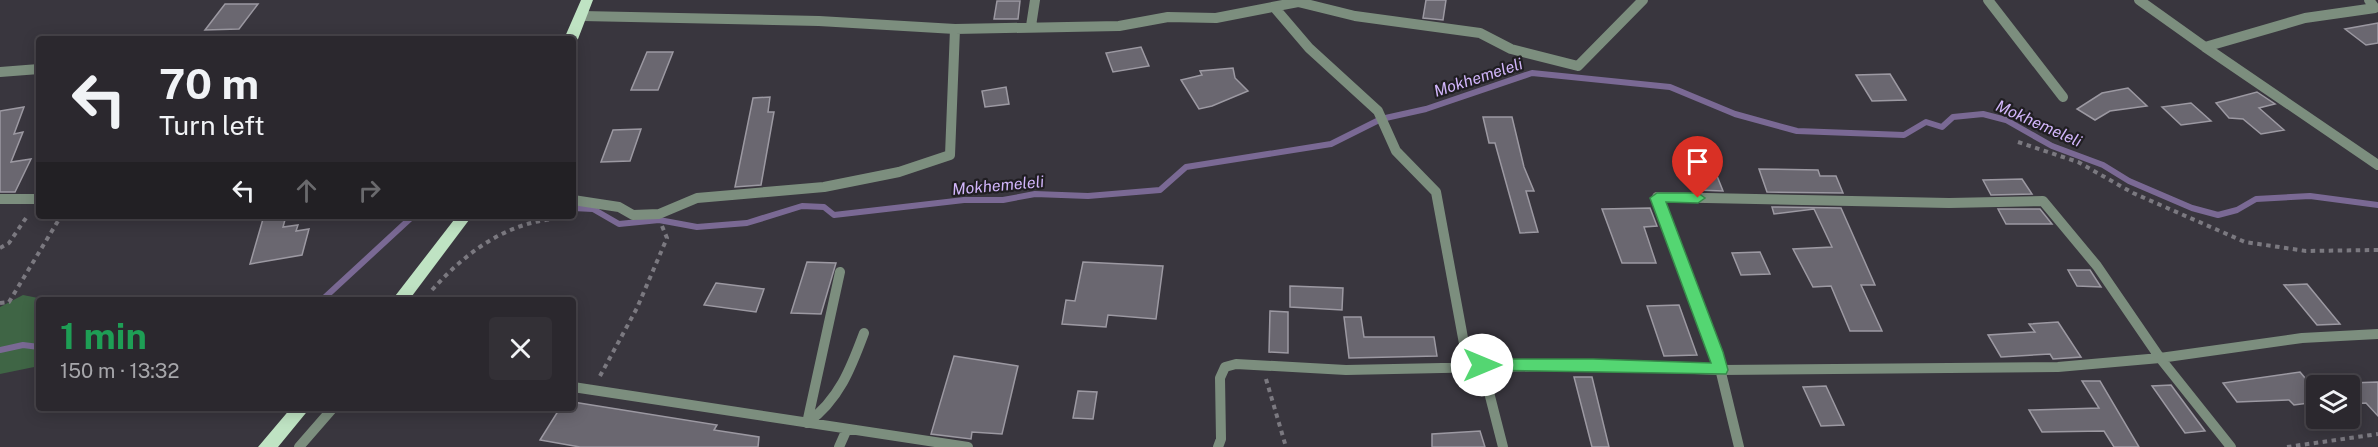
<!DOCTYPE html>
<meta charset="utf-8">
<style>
body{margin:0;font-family:"Public Sans",sans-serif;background:#333036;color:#f1f3f6;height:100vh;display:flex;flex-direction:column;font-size:22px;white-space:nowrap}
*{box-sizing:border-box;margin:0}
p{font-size:20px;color:#a6a6aa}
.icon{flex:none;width:33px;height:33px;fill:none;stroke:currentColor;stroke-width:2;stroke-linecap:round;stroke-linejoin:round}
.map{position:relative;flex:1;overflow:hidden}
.drawer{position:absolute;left:36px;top:297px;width:540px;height:114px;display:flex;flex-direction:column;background:#2b282e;border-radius:6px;box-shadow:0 3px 15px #0003,0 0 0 2px #47444a}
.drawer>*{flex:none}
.top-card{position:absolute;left:36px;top:36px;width:540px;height:183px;border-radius:6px;box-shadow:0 3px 15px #0003,0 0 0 2px #47444a;background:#2b282e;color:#f1f3f6;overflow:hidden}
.tools{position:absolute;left:2306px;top:375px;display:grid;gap:12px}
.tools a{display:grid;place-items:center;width:54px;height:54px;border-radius:6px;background:#2b282e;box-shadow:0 3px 15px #0003,0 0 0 2px #47444a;font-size:30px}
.pin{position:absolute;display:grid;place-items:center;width:51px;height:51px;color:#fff;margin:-62px -26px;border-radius:50% 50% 50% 0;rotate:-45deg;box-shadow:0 0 6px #0007}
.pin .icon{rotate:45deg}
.me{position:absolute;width:66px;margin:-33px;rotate:90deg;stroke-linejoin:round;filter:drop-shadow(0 0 4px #0008)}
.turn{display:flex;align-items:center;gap:21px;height:126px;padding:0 24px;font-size:27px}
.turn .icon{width:78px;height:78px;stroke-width:2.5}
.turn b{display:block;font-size:42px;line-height:51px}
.lanes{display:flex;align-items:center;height:57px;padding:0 24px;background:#0003;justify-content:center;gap:30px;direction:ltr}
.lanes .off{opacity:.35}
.round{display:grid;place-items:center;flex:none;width:63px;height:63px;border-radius:6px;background:#333036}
.head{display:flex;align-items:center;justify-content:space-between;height:102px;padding:0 24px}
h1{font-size:36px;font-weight:700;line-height:45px;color:#1e9e55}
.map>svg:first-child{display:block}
.green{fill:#3f6545}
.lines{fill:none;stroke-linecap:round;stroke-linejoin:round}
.stream{stroke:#7a6994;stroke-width:6}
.building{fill:#6a6770;stroke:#9c99a2;stroke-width:1.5}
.path{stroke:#7b7980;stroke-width:4;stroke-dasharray:4.5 4.5;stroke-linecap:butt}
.minor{stroke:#7c8e7e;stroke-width:10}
.major{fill:#bfe3c3;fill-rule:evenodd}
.route{fill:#54d672;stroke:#378b4a;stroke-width:1.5}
.labels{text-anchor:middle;stroke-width:4.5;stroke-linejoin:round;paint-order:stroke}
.water-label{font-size:16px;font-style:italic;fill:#d1b5fa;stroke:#201e22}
</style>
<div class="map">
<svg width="2378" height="447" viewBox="0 0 2378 447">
<rect width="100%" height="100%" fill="#39363e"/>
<path class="green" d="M23,295l25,5h-9v66l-39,8v-67z"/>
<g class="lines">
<path class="stream" d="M573,208l20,1 26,15 40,-4 38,7 50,-4 55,-17 22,1 10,8 130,-15h39l32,-6 53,2 72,-6 26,-23 145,-23 50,-25 45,-10 106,-36 138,14 65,27 62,17 107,4 22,-13 16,5 11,-10 30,-3 23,6 46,26 51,19 26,16 63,27 26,7 19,-5 19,-11 54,-3 68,9
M322,300l91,-84
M0,350l23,-5 16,2"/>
</g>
<path class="building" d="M1426,0h20l-3,20 -20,-2z
M997,1h23l-2,18h-24z
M225,4h33l-19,25 -34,1z
M2378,23v20l-12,2 -21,-16z
M1141,47l8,19 -36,6 -7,-19z
M647,52h26l-15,38h-27z
M1233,68l2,10 13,13 -36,15 -13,3 -18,-29 21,-5 -2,-4z
M1890,74l16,26 -34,1 -16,-26z
M1006,87l3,17 -24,3 -3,-16z
M2128,88l19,18 -37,5 -15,9 -18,-11 25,-16z
M2257,92l18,12 -16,4 25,22 -23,4 -18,-15 -14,-1 -13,-15z
M770,97l-2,15h6l-13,73 -26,2 18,-89z
M2191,103l20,18 -30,4 -19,-18z
M24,107l-10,27 9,-2 -12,30 20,-3 -16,33h-15v-81z
M1483,117h29l12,50 10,24h-8l12,41 -18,1 -25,-90h-6z
M641,129l-11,32 -29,1 12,-32z
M1692,156h17l14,35 -26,-1 -8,-22h8z
M1759,169l59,1 2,6h16l7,17 -76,-1z
M2022,179l10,15 -41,1 -8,-15z
M1772,207l69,1 34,77h-14l21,46h-32l-19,-45 -18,1 -20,-38 39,-2 -18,-38 -40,5z
M1650,208l7,18 -13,1 12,36h-34l-20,-54z
M1998,209h42l12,15h-46z
M286,216l-3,11 15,-2 -2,6 13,-2 -7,26 -52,9 13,-45z
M1760,252l10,22 -29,1 -9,-22z
M807,262l29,1 -15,51 -30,-1z
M1083,262l80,4 -7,53 -48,-4 -2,12 -44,-3 4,-24 9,1z
M2068,270h22l11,17 -24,-1z
M716,283l48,6 -8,23 -52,-7z
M2307,284l33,40 -23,1 -33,-40z
M1290,286l53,2 -1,22 -52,-3z
M1679,305l18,50 -33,1 -17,-50z
M1270,311l18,1v41l-19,-1z
M1344,317h17l3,20h70l3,19 -88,2z
M2058,322l23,35 -28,2 -3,-5 -49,3 -13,-22 47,-3 -6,-8z
M954,356l64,10 -16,68 -30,-2 -1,7 -40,-5z
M2300,372l11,13h5v17l-22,3 -5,-5 -52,2 -14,-19z
M1574,377h18l17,70h-17z
M2082,381h18l39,66h-25l-10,-16 -62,1 -13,-22 70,-2z
M2378,382v34l-12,-13 -17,1v-21z
M2171,385l34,46 -20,2 -33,-47z
M1826,386l18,39 -23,1 -18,-39z
M1078,391l19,1 -4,27 -20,-1z
M573,402l144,23 -3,5 45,7 -1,10h-178l-40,-7 20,-32h13z
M1480,431l5,16h-53v-13z"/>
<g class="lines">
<path class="path" d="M2018,142l60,20 55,31 112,49 61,9 72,-1
M0,248l9,-5 19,-28
M432,290c39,-43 82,-73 142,-72
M0,303l9,-1 52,-86
M600,376l37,-68 30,-70 -5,-12
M1266,379l20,68
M2287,447l91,-13"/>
<path class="minor" d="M1988,0l75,97
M2139,0l66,47 100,-29 70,-10 -6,-8
M1274,7l35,41 69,63 18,40 40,41 32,173
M582,16l237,5 136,8 164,-3 49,-9 48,1 82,-16 57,14 125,17 31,16 67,17 65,-66
M1031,26l4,-26
M2205,47l173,118
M0,72l39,-3
M0,199h39
M573,200l46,7 14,8 26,-1 38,-16 127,-11 75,-15 51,-17 5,-126
M840,272l-33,151c32,-23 44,-55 57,-90
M1482,365l21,82
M573,387l395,60
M299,447l34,-39
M839,447l8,-18
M1218,447l3,-8 -1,-61 5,-11 11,-3 110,6 247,-5 127,5 338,-3 102,-9 142,-20 76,-4
M1739,447l-23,-95 -59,-155 292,6 94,-2 54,65 63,92 71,89"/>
<path class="major" d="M581,0h12l-15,39 -5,4v-4h-9z
M457,216h15l-63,84h-17z
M291,408h19l-32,39h-20z"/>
</g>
<path class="route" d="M1657,193h41l7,5 -7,5 -32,-1 57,150 5,18 -2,4 -249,-4 -2,-5 7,-6h111l118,4 -61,-165z"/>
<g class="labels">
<g class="water-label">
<text transform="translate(1478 77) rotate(-18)" y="6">Mokhemeleli</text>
<text transform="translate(2039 123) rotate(24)" y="6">Mokhemeleli</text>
<text transform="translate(998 185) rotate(-5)" y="6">Mokhemeleli</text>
</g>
</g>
</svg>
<div class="tools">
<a><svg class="icon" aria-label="layers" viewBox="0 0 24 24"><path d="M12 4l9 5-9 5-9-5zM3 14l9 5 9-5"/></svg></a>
</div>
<div class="pin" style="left:1698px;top:198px;background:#d93025"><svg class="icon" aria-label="arrive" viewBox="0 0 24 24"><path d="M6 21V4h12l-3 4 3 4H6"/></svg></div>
<svg class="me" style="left:1482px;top:365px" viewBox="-20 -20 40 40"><circle r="19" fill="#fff"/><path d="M0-13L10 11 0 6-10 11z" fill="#54d672"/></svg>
<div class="top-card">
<div class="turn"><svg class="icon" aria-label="left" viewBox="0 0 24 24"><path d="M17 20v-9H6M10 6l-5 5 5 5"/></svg><div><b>70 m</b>Turn left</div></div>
<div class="lanes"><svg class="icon" aria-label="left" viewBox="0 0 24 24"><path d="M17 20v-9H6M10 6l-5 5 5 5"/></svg><svg class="icon off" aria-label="ahead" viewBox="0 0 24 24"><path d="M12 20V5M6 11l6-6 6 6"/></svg><svg class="icon off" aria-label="right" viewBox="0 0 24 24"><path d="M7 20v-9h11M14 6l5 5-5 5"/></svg></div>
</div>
<section class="drawer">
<div class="head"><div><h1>1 min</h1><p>150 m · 13:32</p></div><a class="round"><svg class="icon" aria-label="close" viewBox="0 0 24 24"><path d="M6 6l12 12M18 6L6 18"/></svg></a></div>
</section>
</div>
